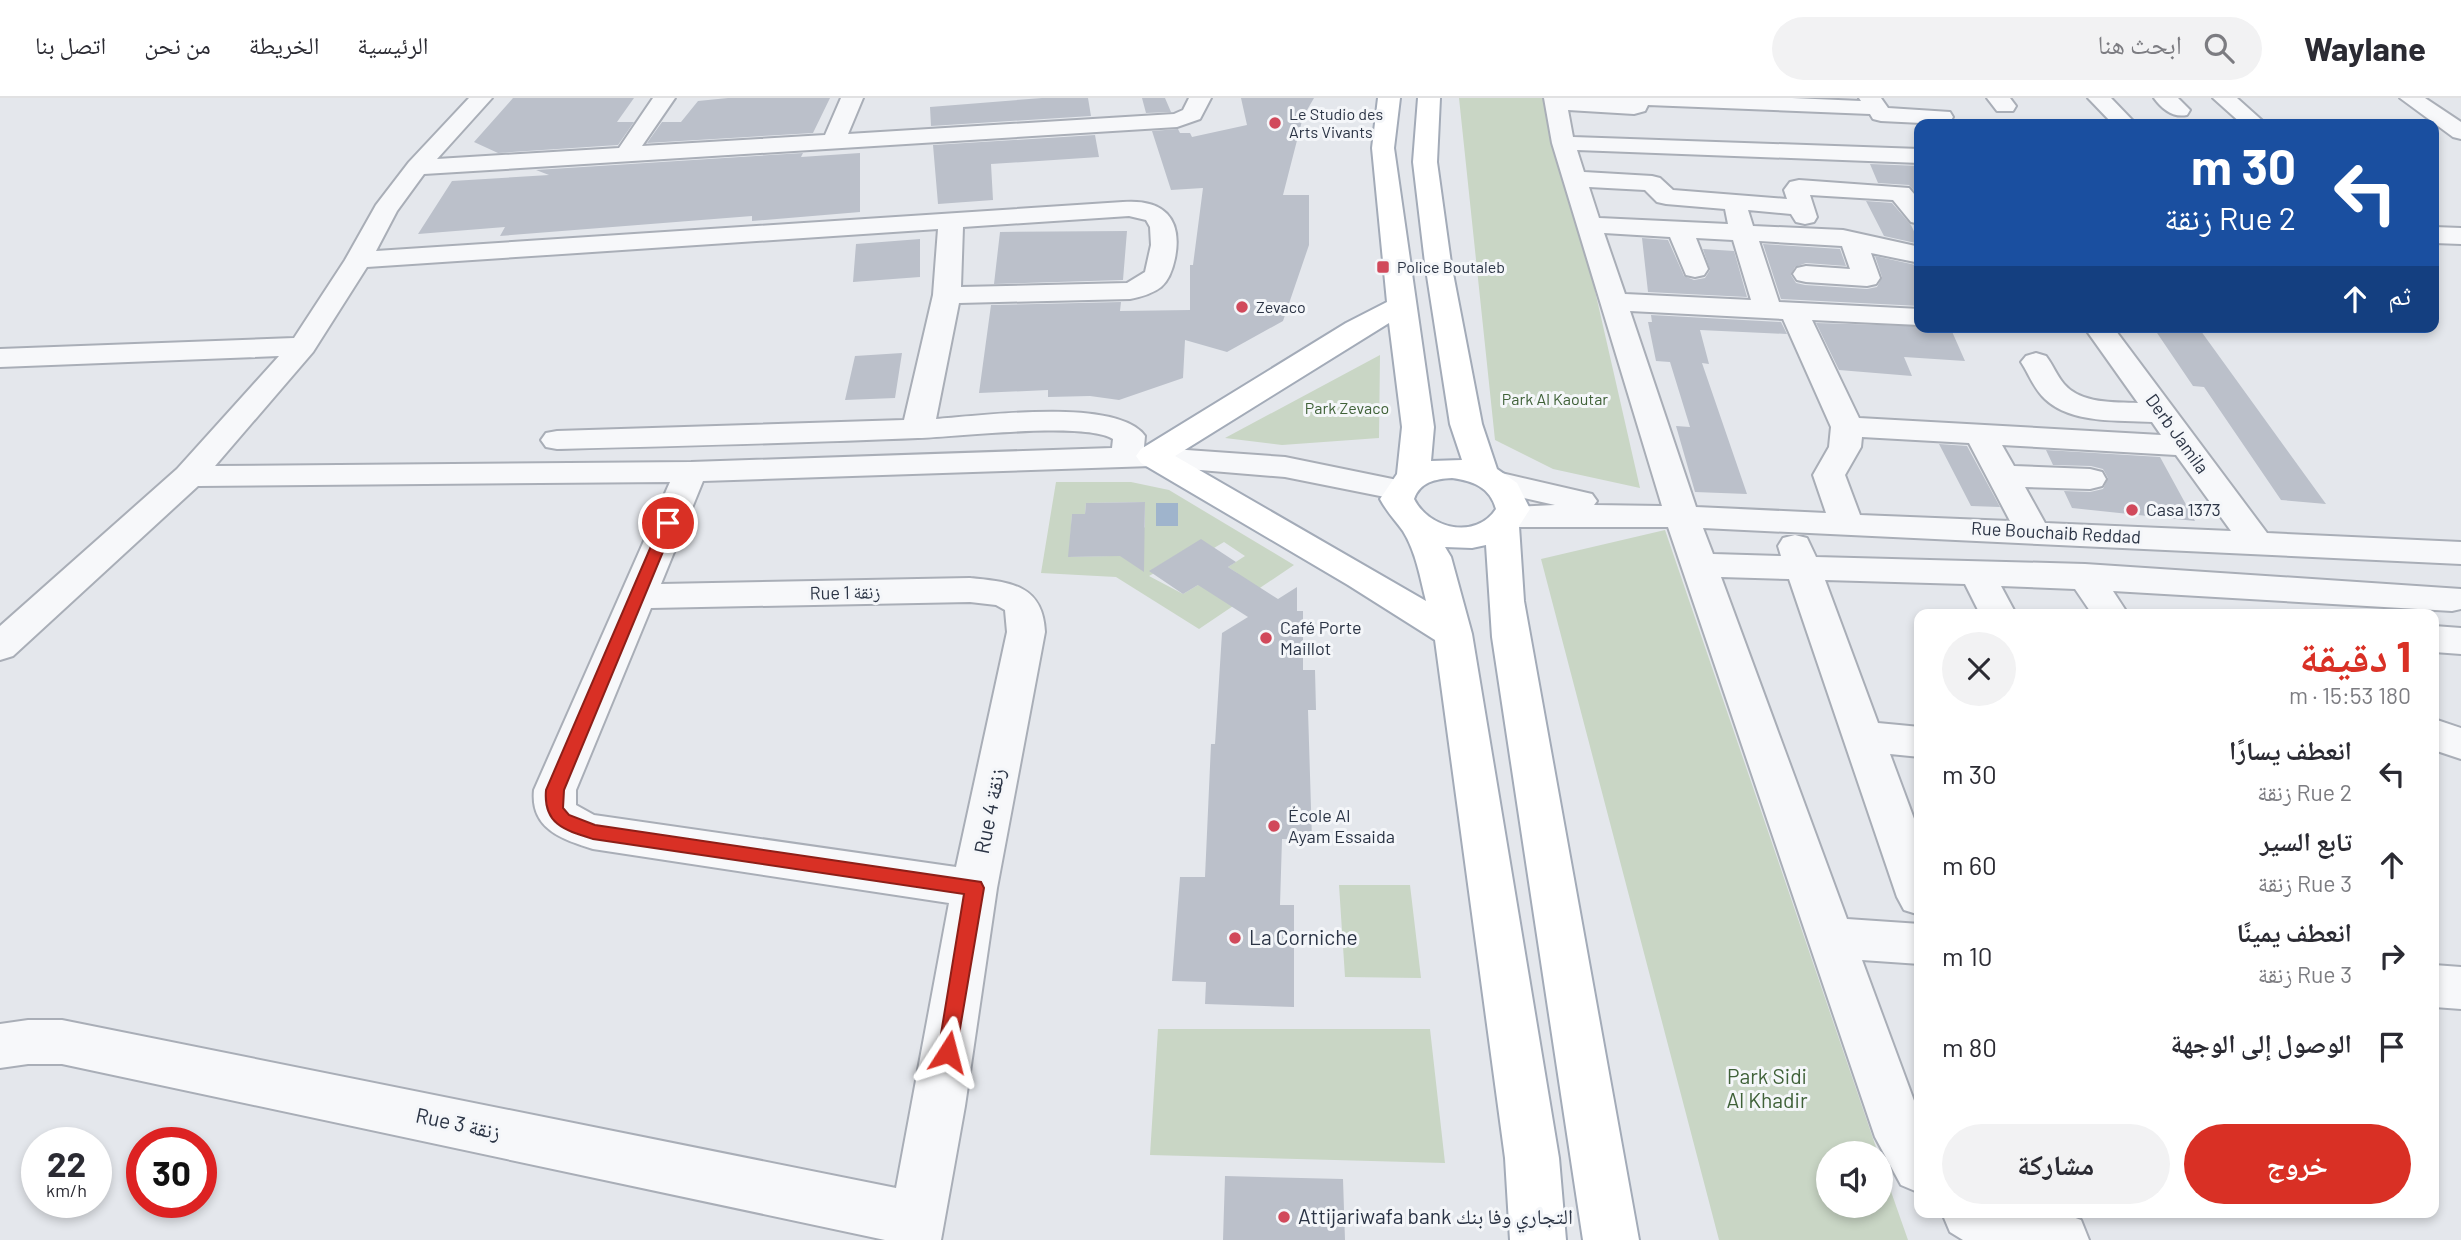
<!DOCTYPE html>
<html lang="ar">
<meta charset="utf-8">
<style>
body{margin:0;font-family:Barlow,"Noto Naskh Arabic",sans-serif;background:#f2f2f3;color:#2b2b33;direction:rtl;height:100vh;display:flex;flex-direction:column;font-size:26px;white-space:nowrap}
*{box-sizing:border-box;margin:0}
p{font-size:23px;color:#7c7c81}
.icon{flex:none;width:38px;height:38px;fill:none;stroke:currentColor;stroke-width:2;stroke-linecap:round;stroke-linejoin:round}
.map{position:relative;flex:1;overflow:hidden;direction:ltr}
.details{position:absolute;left:1914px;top:511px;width:525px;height:609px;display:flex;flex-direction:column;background:#fff;border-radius:14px;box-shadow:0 4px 10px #0003;direction:rtl}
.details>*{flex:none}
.hud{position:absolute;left:1914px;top:21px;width:525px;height:214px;border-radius:14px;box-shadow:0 4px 10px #0003;direction:rtl;background:#1a4fa0;color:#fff;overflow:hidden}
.buttons{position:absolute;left:1816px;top:1043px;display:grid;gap:14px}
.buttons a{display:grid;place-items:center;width:77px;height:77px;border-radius:50%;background:#fff;box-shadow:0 4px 10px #0003;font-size:35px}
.speed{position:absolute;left:21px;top:1029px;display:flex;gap:14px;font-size:35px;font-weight:700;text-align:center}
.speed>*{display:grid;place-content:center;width:91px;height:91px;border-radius:50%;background:#fff;box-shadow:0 4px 10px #0003;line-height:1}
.speed small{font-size:18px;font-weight:400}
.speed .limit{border:10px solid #d22;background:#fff;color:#111}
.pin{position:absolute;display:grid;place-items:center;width:60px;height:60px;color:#fff;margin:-30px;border:4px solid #fff;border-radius:50%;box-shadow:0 2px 7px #0007}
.me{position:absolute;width:77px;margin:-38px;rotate:9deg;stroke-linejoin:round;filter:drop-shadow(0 0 5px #0008)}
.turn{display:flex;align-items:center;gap:24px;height:147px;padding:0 28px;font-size:32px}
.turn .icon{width:91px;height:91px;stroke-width:2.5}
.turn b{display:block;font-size:49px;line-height:60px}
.then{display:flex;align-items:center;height:66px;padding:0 28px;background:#0003;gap:14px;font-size:26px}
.round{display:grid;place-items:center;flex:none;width:74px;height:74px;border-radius:37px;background:#f2f2f3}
.summary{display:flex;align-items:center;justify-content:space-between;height:119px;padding:0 28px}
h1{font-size:42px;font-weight:700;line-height:52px;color:#d93025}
.primary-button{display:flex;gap:14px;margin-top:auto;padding:14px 28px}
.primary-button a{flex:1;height:80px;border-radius:42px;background:#d93025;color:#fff;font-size:28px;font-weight:700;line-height:80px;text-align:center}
.primary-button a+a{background:#f2f2f3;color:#2b2b33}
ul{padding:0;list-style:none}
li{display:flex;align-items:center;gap:21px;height:91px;padding:0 28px}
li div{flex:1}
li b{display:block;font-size:26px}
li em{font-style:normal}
header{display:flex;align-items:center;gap:42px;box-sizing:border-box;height:98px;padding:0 35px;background:#fff;border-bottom:2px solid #e1e1e2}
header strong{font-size:33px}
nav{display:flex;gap:38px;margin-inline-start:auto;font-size:24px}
.search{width:490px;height:63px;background:#f2f2f3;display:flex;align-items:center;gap:18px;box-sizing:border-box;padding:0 24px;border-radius:38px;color:#7c7c81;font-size:26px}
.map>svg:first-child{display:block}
.green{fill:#c9d6c5;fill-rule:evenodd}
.water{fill:#9fb4cc}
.building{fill:#bbc0ca}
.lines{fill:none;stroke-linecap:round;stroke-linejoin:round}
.street-casing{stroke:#a9aeb7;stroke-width:4}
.primary-casing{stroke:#a3abb8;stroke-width:4}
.street{fill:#f7f8fa;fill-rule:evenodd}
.primary{fill:#fff;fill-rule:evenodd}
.route{fill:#d93025;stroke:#8d1f18;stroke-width:2}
.poi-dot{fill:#d1495b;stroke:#f4f6f9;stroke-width:2.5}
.labels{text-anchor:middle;stroke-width:6;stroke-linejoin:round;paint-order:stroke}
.far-poi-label{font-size:16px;fill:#2b3445;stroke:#f4f6f9;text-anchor:start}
.far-park-label{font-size:16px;fill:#3f6138;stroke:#f4f6f9}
.street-label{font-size:18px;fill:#2b3445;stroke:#f4f6f9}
.poi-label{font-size:18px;fill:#2b3445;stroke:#f4f6f9;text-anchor:start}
.near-street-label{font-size:21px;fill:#2b3445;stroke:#f4f6f9}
.near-poi-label{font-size:21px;fill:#2b3445;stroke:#f4f6f9;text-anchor:start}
.near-park-label{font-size:21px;fill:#3f6138;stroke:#f4f6f9}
</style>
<header>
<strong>Waylane</strong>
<div class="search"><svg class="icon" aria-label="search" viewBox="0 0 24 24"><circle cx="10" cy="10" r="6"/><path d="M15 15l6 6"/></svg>ابحث هنا</div>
<nav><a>الرئيسية</a><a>الخريطة</a><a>من نحن</a><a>اتصل بنا</a></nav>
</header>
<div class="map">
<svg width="2461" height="1142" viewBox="0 0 2461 1142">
<rect width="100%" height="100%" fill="#e4e7ec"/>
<path class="green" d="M1459,0h92l89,390 -87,-19 -58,-29z
M1380,257l-1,83 -97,7 -57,-7z
M1056,384h75l38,8 125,75 -95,64 -83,-52 -75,-4zM1086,405l59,-1v25l-34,29 -42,1 3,-43h13zM1201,442l13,8 10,-6 21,14 -17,11 9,6 -39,12 -15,9 -34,-18 7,-4 -3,-3z
M1665,432l213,623h-49v53h52v-43l27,77h-189l-178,-681z
M1339,787h71l11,93 -76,-1z
M1158,931h272l15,134 -295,-8z"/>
<path class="water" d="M1156,405h22v23h-22z"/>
<path class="building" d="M513,0h121l-17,24h17l-16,23 -120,8 -24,-11z
M728,0h102l-17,35 -166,10 15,-21h19l17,-21z
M1042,0h46l3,18 -160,10 -1,-19z
M1142,0h23l6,14 -25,1z
M1241,0h73l-11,19 -20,78h26v50l-26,76 -56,31 -42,-12 -2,38 -64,22 -29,-4 -42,1v-7l-69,3 12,-88 130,-3 -1,9 70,-1v-45h3l10,-77 -32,2 -19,-59 26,-2 2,4h10l2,4 55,-12z
M1095,37l4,22 -108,7 2,36 -55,4 -5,-59z
M803,55l-2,4 59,-4v59l-108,9v-5l-252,20 5,-9 -87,7 34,-53 97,-6 -13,-5z
M1870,66l50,2v31l-11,-12 -31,-2z
M1866,103l26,2 19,22 9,19 -36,-8z
M1127,133l-4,49 -129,4 6,-52z
M1642,140l26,2 16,36 10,4 11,-2 5,-8 -7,-21 31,2 13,46 -99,-5z
M920,141v38l-67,5 3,-38z
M1763,146l77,5 6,17 -40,-3 -11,4 -4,8 5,8 9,2 62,4 10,-2 5,-10 -7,-21 45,10v40l-139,-7z
M1651,217l130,7 6,12 -87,-4 9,34 -7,-1 45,131 -52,-2 -19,-66 14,1 -20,-65 -14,-1 -8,-39h4z
M1816,225l134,4 15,34 -61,-4 8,19 -73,-6z
M2153,229h45l128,177 -45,-4 -77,-113 -11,-1z
M902,255l-7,45 -50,2 10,-44z
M1939,346l28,2 33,61 -29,-1z
M2046,352l114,7 35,64 -123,-13 -8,-17 26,1 13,-3 5,-11 -5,-9 -12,-3 -38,-1z
M1145,404l-1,70 -24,-16 -52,1 4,-43h13l1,-11z
M1201,441l35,23 -8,5 50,32 19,-12v24h6v59h12l1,40h-8l4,130 -30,-1 -2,66h14v102l-89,-3 1,-22 -34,-1 8,-104h25l6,-133h4l7,-111 26,-16 -50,-32 -15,9 -34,-23z
M1225,1078l118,3 2,61h-122z"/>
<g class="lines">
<defs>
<path id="street" d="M469,0h23l-55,61 182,-11 34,-50h22l-33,48 183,-11 16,-37h22l-15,36 326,-20 9,-4 6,-12h22l-11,21 -23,8 -753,47 -27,37 -21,40 747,-49c39,-3 60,15 52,56 -2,10 -6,22 -14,29 -9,7 -21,10 -31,12l-171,4 -23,116c45,-3 182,-22 209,17l-1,11 141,10 127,26 5,7 -5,7 -12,3 -115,-23 -133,-11 -449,15 -42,103 309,-6c39,4 73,6 75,54l-48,256 -32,218 -24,134h-56l-823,-176h-34l-28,4v-44l28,-4h34l834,168 53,-285 -356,-54c-31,-10 -63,-20 -59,-59l136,-308 -472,4 -185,170 -13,4v-34l177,-157 102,-113 -279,11v-18l294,-11 51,-78 31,-55 33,-43zM1129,118l17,4 4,7 1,18 -6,27 -18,11 -166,4 2,-60zM938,131l-5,66 -29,125 -347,11 -11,2 -5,7 5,7 11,2c120,-3 241,-6 361,-11 40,-1 166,-17 195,1l-1,9 -421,14 -476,4 98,-114 54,-85zM970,504l26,3 9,5 2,22 -51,235 -362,-52 -18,-10v-15l75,-182z
M1544,0h248l69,3 -2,-3h22l7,10 62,4 3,5 -3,5 -8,2 -61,-3 -8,-2 -3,-5 -222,-9 -3,6 -11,3 -66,-4 5,27 347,12v14l-343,-13 7,22 68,4 8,2 13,12 114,9 -3,-9 6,-8 9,-2 110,8 11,13v23l-9,-2 -18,-22 -83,-5 7,22 -3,5 -9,2 -9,-2 -5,-8 -43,-4 5,16 90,4 77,17v16l-49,-10 9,25 -4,6 -9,2 -61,-4 -9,-2 -4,-6 4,-6 9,-2 44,3 -8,-23 -83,-5 20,61 141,7v16l-108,-5 47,98 302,17 -9,-13c-33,-2 -81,2 -107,-23 -11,-10 -16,-25 -24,-37l5,-6 10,-3 10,3c7,9 11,20 18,28 17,20 50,18 74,19l-54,-76h29l154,206 194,9v22l-758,-36 10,26 68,2 -3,-10 5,-8 12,-3 12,3 9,19 269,7 376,25v20l-9,2 -339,-20 15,23h-36l-17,-25 -74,-3 15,28h-36l-15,-30 -140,-4 53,143 42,4v30l-30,-3 30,81v80l-16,-5 -7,-13 -108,-318 -68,-2 126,342 73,5v40l-58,-4 58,157v76l-19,-8 -26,-48 -207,-610h-158l-12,-3 -5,-7 5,-7 12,-3 45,-2 -70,-16 -4,-7 4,-7 12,-3 95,22 5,7 -3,4 68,1 -110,-363zM1589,89l56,3 12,12 9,2 59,5 3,15 -129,-6zM1604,135l66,4 16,38 9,2 9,-2 4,-6 -12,-31 37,2 18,60 -126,-6zM1630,213l153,8 48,108 -2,20 -16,28 13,38 -130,-6zM1862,339l107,6 41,78 -150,-6 -15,-40 16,-28zM2002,347l174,10 55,76 -186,-8 -20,-36 65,2 12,-3 4,-7 -4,-7 -12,-3 -76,-3z
M1987,0h23l6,8 -3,5h-16z
M2088,0h23l25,26h-23z
M2154,0h24l12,12 -3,5c-14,3 -25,-6 -33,-17z
M2213,0h24l29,26h-24z
M2400,0h25l36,24v17l-8,-2z
M2434,129l27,1v16l-27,-1z
M2434,528l27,2v26l-27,-2z
M2434,621l27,9v31l-27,-9z
M2434,867l27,2v42l-27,-2z
M1942,1115h120l19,7 8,20h-126l-13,-8z"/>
<path id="primary" d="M1378,0h22l-6,50 40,279 -3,34 31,-1 -12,-36 -25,-161 -12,-101 5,-64h22l-3,64 14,101 31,161 15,45 20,14 13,26 -11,17 5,75 115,639h-56l-91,-603 -6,-92 -14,3 -27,-1 6,10 21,77 87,524 7,82h-56l-5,-82 -70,-518 -87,-55 -207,-122 -5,-7 5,-7 205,-126 41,-21 -15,-154zM1389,225l13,104 -5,47 -17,25c7,13 15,21 23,32 13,21 17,46 23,70l-251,-145zM1452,380c21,3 38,9 44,31 -20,31 -67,20 -82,-10 6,-17 21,-20 38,-21z"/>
</defs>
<use href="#street" class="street-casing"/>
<use href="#primary" class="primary-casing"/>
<use href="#street" class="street"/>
<use href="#primary" class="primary"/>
</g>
<path class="route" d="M668,421l7,4 -111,267 -1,18 6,7 26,10 386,57 3,6 -29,170 -7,3 -7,-3 -3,-6 26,-158 -371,-55c-29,-9 -50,-15 -47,-49l115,-267z"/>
<g class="poi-dot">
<circle cx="1275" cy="25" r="7"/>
<rect x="1376" y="162" width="14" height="14" rx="3.5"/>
<circle cx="1242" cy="209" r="7"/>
<circle cx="2132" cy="412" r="7"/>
<circle cx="1266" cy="540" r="7"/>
<circle cx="1274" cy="728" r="7"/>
<circle cx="1235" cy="840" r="7"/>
<circle cx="1284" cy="1119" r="7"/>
</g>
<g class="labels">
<g class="far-poi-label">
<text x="1289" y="22">Le Studio des<tspan x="1289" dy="18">Arts Vivants</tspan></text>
<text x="1397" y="175">Police Boutaleb</text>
<text x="1256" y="215">Zevaco</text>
</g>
<g class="far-park-label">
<text x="1555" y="307">Park Al Kaoutar</text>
<text x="1347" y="316">Park Zevaco</text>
</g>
<g class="street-label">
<text transform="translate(2177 336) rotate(54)" y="6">Derb Jamila</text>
<text transform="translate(2056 435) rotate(3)" y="6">Rue Bouchaib Reddad</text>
<text transform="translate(845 495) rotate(-1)" y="6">Rue 1 زنقة</text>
</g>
<g class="poi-label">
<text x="2146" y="418">Casa 1373</text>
<text x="1280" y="536">Café Porte<tspan x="1280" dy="21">Maillot</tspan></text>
<text x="1288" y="724">École Al<tspan x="1288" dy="21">Ayam Essaida</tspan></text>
</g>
<g class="near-street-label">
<text transform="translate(990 713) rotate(-79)" y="7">Rue 4 زنقة</text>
<text transform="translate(458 1026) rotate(12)" y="7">Rue 3 زنقة</text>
</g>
<g class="near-poi-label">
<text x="1249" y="847">La Corniche</text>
<text x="1298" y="1126">Attijariwafa bank التجاري وفا بنك</text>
</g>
<g class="near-park-label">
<text x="1767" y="986">Park Sidi<tspan x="1767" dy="24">Al Khadir</tspan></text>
</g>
</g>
</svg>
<div class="buttons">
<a><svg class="icon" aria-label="sound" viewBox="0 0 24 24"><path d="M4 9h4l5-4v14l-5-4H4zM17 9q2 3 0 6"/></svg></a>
</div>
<div class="speed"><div>22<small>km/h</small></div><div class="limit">30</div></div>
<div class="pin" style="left:668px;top:425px;background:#d93025"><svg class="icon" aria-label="arrive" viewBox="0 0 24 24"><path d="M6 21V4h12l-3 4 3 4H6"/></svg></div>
<svg class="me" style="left:948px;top:954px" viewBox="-20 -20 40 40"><path d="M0-17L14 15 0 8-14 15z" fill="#d93025" stroke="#fff" stroke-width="4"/></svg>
<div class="hud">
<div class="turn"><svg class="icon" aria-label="left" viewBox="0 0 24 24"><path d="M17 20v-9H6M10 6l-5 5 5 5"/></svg><div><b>30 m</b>Rue 2 زنقة</div></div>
<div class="then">ثم<svg class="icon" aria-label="ahead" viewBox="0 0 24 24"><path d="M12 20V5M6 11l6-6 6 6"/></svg></div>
</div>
<section class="details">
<div class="summary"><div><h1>1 دقيقة</h1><p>180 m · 15:53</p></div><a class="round"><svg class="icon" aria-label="close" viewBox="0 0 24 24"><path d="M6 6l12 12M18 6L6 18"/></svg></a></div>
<ul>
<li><svg class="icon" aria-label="left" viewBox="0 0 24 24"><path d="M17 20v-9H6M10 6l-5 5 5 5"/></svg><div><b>انعطف يسارًا</b><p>Rue 2 زنقة</p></div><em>30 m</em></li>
<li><svg class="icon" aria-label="ahead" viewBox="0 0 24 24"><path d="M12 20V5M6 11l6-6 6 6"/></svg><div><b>تابع السير</b><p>Rue 3 زنقة</p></div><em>60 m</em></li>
<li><svg class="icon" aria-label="right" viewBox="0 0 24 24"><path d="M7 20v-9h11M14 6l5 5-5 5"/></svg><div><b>انعطف يمينًا</b><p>Rue 3 زنقة</p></div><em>10 m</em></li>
<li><svg class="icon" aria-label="arrive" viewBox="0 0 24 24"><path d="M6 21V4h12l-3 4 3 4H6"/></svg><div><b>الوصول إلى الوجهة</b></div><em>80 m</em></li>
</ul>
<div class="primary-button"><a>خروج</a><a>مشاركة</a></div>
</section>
</div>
